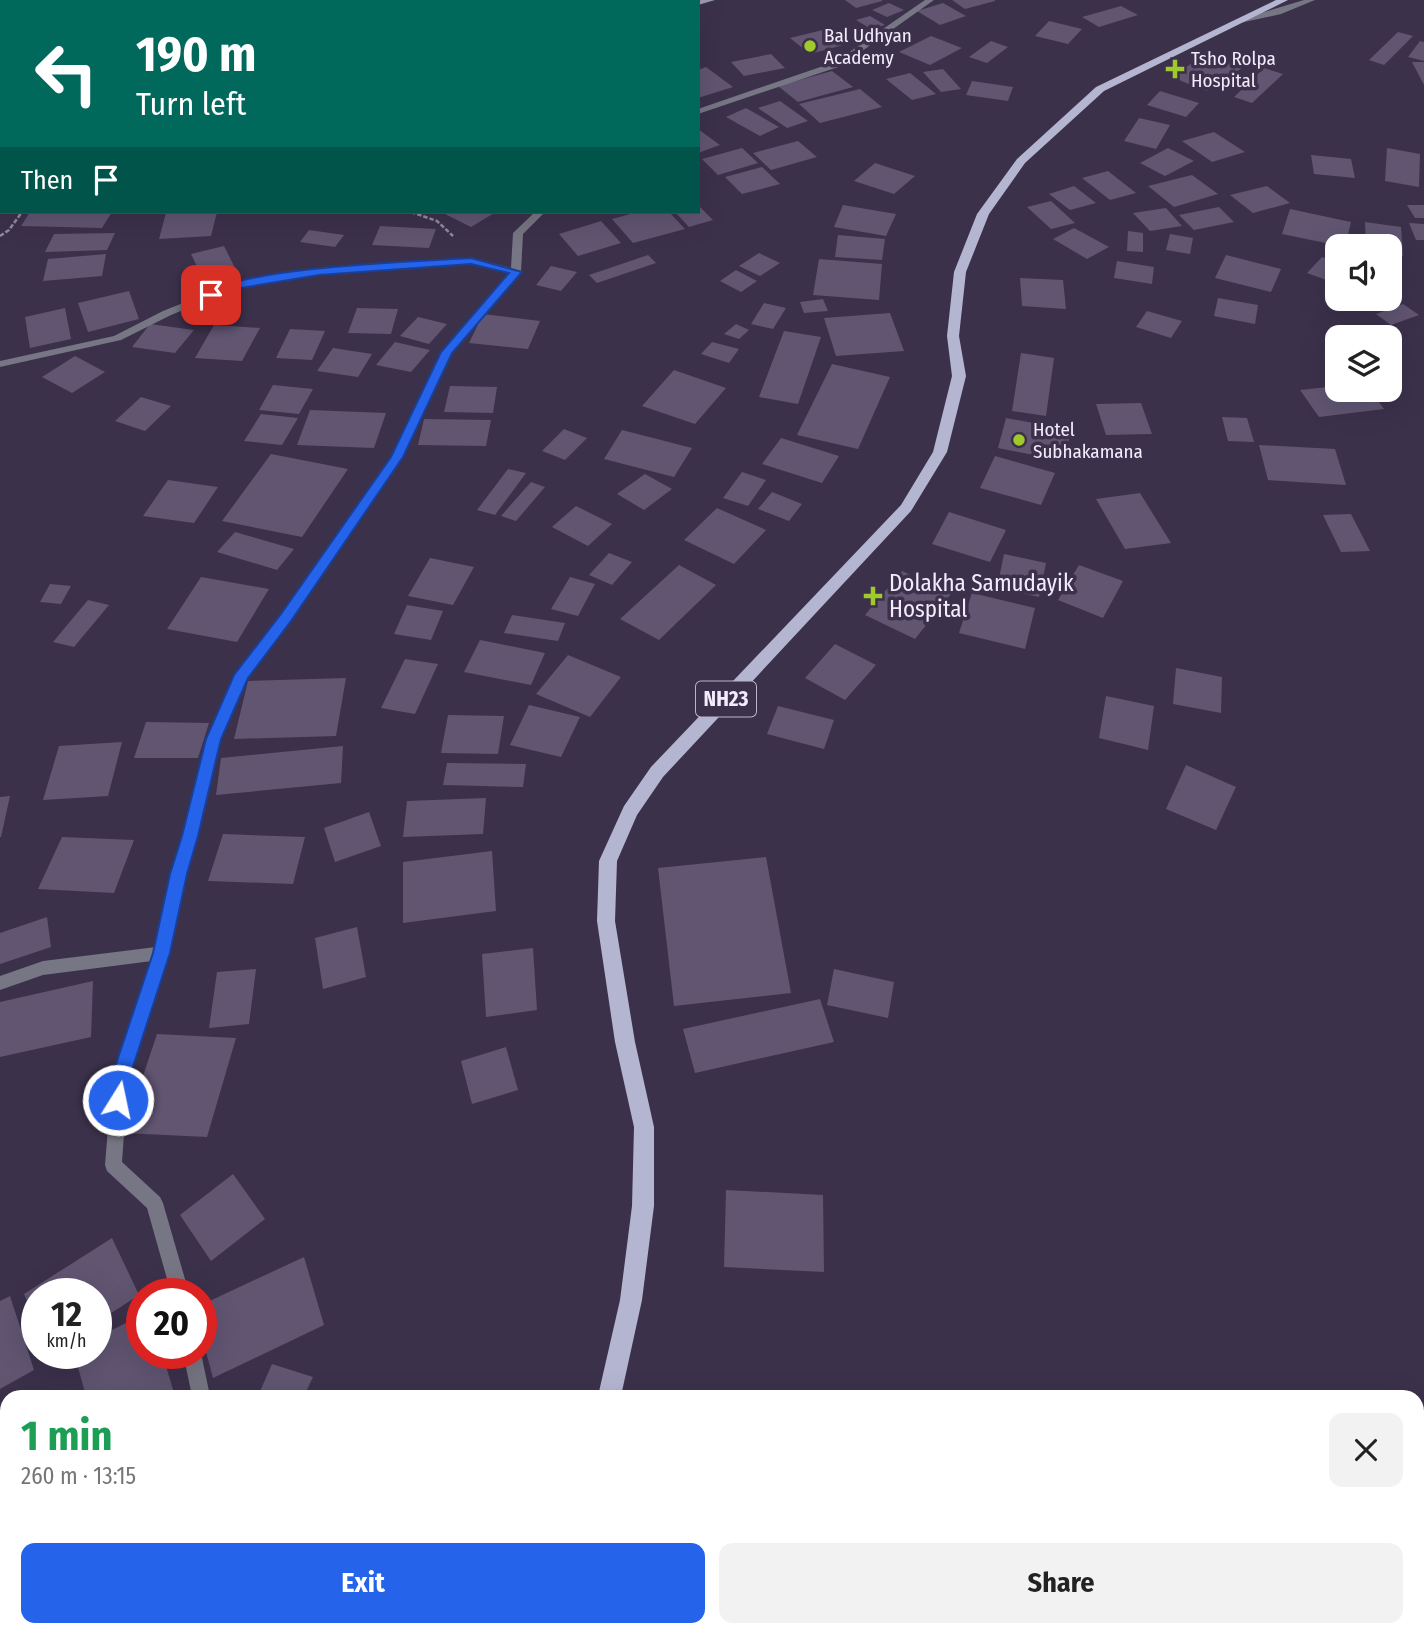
<!DOCTYPE html>
<meta charset="utf-8">
<style>
body{margin:0;font-family:"Fira Sans Condensed",sans-serif;background:#f2f2f2;color:#222;height:100vh;display:flex;flex-direction:column;font-size:26px;white-space:nowrap}
*{box-sizing:border-box;margin:0}
p{font-size:23px;color:#767676}
.icon{flex:none;width:38px;height:38px;fill:none;stroke:currentColor;stroke-width:2;stroke-linecap:round;stroke-linejoin:round}
.map{position:relative;flex:1;overflow:hidden}
.details{position:absolute;left:0px;top:1390px;width:1424px;height:247px;display:flex;flex-direction:column;background:#fff;border-radius:21px 21px 0 0;box-shadow:0 7px 28px #0002}
.details>*{flex:none}
.hud{position:absolute;left:0px;top:0px;width:700px;height:214px;box-shadow:0 7px 28px #0002;background:#00695c;color:#fff;overflow:hidden}
.buttons{position:absolute;left:1325px;top:234px;display:grid;gap:14px}
.buttons a{display:grid;place-items:center;width:77px;height:77px;border-radius:14px;background:#fff;box-shadow:0 7px 28px #0002;font-size:35px}
.speed{position:absolute;left:21px;top:1278px;display:flex;gap:14px;font-size:35px;font-weight:700;text-align:center}
.speed>*{display:grid;place-content:center;width:91px;height:91px;border-radius:50%;background:#fff;box-shadow:0 7px 28px #0002;line-height:1}
.speed small{font-size:18px;font-weight:400}
.speed .limit{border:10px solid #d22;background:#fff;color:#111}
.pin{position:absolute;display:grid;place-items:center;width:60px;height:60px;color:#fff;margin:-30px;border-radius:14px;box-shadow:0 4px 10px #0006}
.me{position:absolute;width:77px;margin:-38px;rotate:10deg;stroke-linejoin:round;filter:drop-shadow(0 0 5px #0008)}
.turn{display:flex;align-items:center;gap:24px;height:147px;padding:0 21px;font-size:32px}
.turn .icon{width:91px;height:91px;stroke-width:2.5}
.turn b{display:block;font-size:49px;line-height:60px}
.then{display:flex;align-items:center;height:66px;padding:0 21px;background:#0003;gap:14px;font-size:26px}
.round{display:grid;place-items:center;flex:none;width:74px;height:74px;border-radius:14px;background:#f2f2f2}
.head{display:flex;align-items:center;justify-content:space-between;height:119px;padding:0 21px}
h1{font-size:42px;font-weight:700;line-height:52px;color:#1e9e55}
.action{display:flex;gap:14px;margin-top:auto;padding:14px 21px}
.action a{flex:1;height:80px;border-radius:14px;background:#2563eb;color:#fff;font-size:28px;font-weight:700;line-height:80px;text-align:center}
.action a+a{background:#f2f2f2;color:#222}
.map>svg:first-child{display:block}
.building{fill:#615572}
.lines{fill:none;stroke-linecap:round;stroke-linejoin:round}
.path{stroke:#938aa0;stroke-width:2.5;stroke-dasharray:4.5 2;stroke-linecap:butt}
.service{fill:#767684;fill-rule:evenodd}
.minor{fill:#767684;fill-rule:evenodd}
.secondary{fill:#999ab0;fill-rule:evenodd}
.primary{fill:#b4b5d1;fill-rule:evenodd}
.route{fill:#2563eb;stroke:#184099;stroke-width:2}
.poi-dot{fill:#a0ca2c;stroke:#3c314b;stroke-width:2.5}
.labels{text-anchor:middle;stroke-width:7;stroke-linejoin:round;paint-order:stroke}
.far-poi-label{font-size:19px;fill:#f3ecfd;stroke:#3c314b;text-anchor:start}
.shield{fill:#3c314b;stroke:#bcb4c8;stroke-width:2}
.shield-label{font-size:21px;font-weight:bold;fill:#f3ecfd}
.poi-label{font-size:23px;fill:#f3ecfd;stroke:#3c314b;text-anchor:start}
</style>
<div class="map">
<svg width="1424" height="1635" viewBox="0 0 1424 1635">
<rect width="100%" height="100%" fill="#3c314b"/>
<path class="building" d="M845,0h37v1l-26,7z
M952,0h43v1l-30,8z
M889,3l15,7 -17,7 -15,-7z
M943,3l23,13 -26,9 -23,-14z
M1121,6l17,9 -39,12 -17,-10z
M870,16l15,9 -14,4 -15,-9z
M1049,21l33,8 -14,15 -33,-8z
M827,29l20,15 -37,10 -20,-16z
M1398,32l15,4 -29,29 -15,-5z
M931,36l31,12 -32,17 -31,-13z
M991,41l17,6 -21,16 -18,-6z
M1420,41l4,1v19l-16,-4z
M771,54l14,14 -41,8 -13,-14z
M1206,54l36,14 -35,23 -36,-14z
M1412,62h12v23z
M706,67l27,20 -35,11v-28z
M1264,68l19,6 -31,29 -18,-6z
M943,69l18,20 -20,3 -18,-20z
M832,71l21,16 -55,15 -20,-16z
M910,73l26,21 -24,6 -26,-21z
M972,81l41,6 -5,14 -42,-6z
M860,89l22,18 -62,16 -21,-19z
M1160,91l39,12 -13,14 -39,-12z
M780,101l28,20 -21,7 -29,-20z
M746,108l33,19 -19,9 -34,-19z
M1139,118l31,7 -14,24 -32,-8z
M698,129l22,16 -22,8z
M1214,132l31,20 -33,10 -30,-21z
M798,141l19,16 -46,13 -18,-17z
M742,148l16,15 -40,12 -16,-16z
M1168,148l26,13 -29,15 -25,-13z
M1387,148l33,6 -1,33 -34,-6z
M1311,155l40,4 4,19 -41,-4z
M875,163l40,13 -21,18 -40,-13z
M762,167l18,17 -38,10 -17,-17z
M1108,171l28,22 -26,7 -28,-22z
M1192,175l26,19 -44,13 -26,-21z
M1074,186l22,17 -26,7 -21,-16z
M1267,186l23,17 -37,10 -23,-18z
M1051,201l24,22 -24,6 -24,-22z
M698,205l15,15 -24,7 -14,-15h23z
M843,205l53,9 -10,22 -52,-9z
M1407,205h17v13h-9z
M1219,207l15,15 -40,8 -15,-15z
M1166,208l16,18 -32,5 -17,-18z
M1290,209l61,13 -6,25 -63,-13z
M30,212h82l-10,16 -81,-2z
M217,212l-6,24 -52,3 7,-26z
M441,212h55l-25,15z
M638,212h31l16,17 -52,14 -21,-24z
M601,221l20,22 -43,13 -19,-22z
M1365,222l36,5 2,29 -13,-2v-7h-24z
M1409,223l15,1v16h-8z
M380,226l56,3 -7,19 -57,-3z
M1074,228l35,19 -22,12 -34,-20z
M309,230l35,5 -9,12 -35,-5z
M1128,231l15,2v19l-16,-1z
M115,233l-8,17 -62,2 9,-18z
M1170,234l23,4 -3,16 -24,-4z
M838,235l47,4 -3,21 -47,-3z
M224,246l14,28 -33,9 -14,-29z
M759,253l21,10 -20,13 -21,-10z
M106,254l-4,22 -59,5 5,-22z
M648,255l8,8 -59,20 -8,-8z
M1226,255l55,14 -10,23 -56,-14z
M1322,257l15,5v9l-8,10 -22,-8z
M819,259l63,5 -3,36 -66,-5z
M1117,261l37,6 -2,17 -38,-6z
M551,266l26,6 -16,19 -25,-6z
M736,270l21,11 -16,11 -21,-11z
M1020,278l43,2 3,29 -44,-3z
M129,291l10,28 -51,13 -10,-29z
M1218,298l40,7 -3,19 -41,-8z
M823,299l5,12 -24,2 -4,-11z
M764,303l22,5 -13,21 -22,-5z
M1403,304l16,11 -28,10 -15,-11z
M65,308l6,31 -41,9 -5,-31z
M357,308l41,1 -7,25 -43,-1z
M1147,311l35,10 -11,17 -35,-11z
M890,313l14,38 -68,5 -12,-38z
M483,314l57,7 -12,28 -59,-6z
M418,317l29,7 -18,20 -29,-8z
M150,324l44,6 -19,23 -43,-6z
M736,324l13,6 -10,9 -15,-5z
M214,325l46,3 -18,33 -47,-3z
M1362,327l21,7 -2,4h-26z
M290,329l35,2 -13,29 -36,-2z
M784,331l37,6 -23,67 -39,-7z
M395,342l35,8 -19,22 -35,-7z
M712,342l27,7 -10,14 -28,-9z
M333,348l39,6 -14,23 -41,-6z
M1021,353l33,5 -8,58 -34,-5z
M75,356l30,16 -33,21 -30,-16z
M832,364l58,13 -32,72 -61,-14z
M674,370l52,18 -31,36 -53,-18z
M273,385l40,4 -14,25 -40,-4z
M450,386l47,1 -4,26 -49,-1z
M1337,386v4h33l14,19 -65,8 -19,-27z
M141,397l30,9 -26,25 -30,-10z
M1141,403l11,31 -46,1 -10,-31z
M310,410l76,3 -12,35 -77,-3z
M261,414l37,4 -16,27 -38,-4z
M1222,417l25,1 7,24 -26,-1z
M1006,418l65,12 -7,31 -66,-13z
M424,419l67,1 -5,26 -68,-1z
M564,429l23,9 -22,22 -23,-9z
M622,430l70,18 -18,29 -70,-18z
M781,438l58,18 -17,27 -60,-19z
M1259,445l76,4 11,36 -78,-5z
M271,454l77,15 -46,68 -80,-16z
M995,456l60,17 -14,32 -61,-17z
M508,469l18,4 -31,42 -18,-5z
M742,472l24,8 -18,26 -25,-8z
M645,474l27,15 -28,21 -27,-16z
M168,480l50,7 -24,36 -51,-7z
M531,482l14,5 -29,34 -15,-5z
M772,492l30,12 -13,17 -31,-12z
M1140,493l31,50 -46,6 -29,-50z
M576,506l36,18 -24,22 -36,-19z
M717,508l49,22 -32,34 -50,-24z
M949,512l57,18 -16,32 -58,-18z
M1351,514l19,37 -29,1 -18,-37z
M235,532l59,17 -17,21 -60,-18z
M609,553l23,9 -20,23 -23,-10z
M1004,554l42,9 -7,34 -42,-9z
M430,558l44,9 -21,38 -45,-9z
M679,565l37,20 -57,55 -39,-21z
M1079,565l44,16 -20,37 -45,-18z
M902,571l49,23 -36,45 -50,-24z
M201,577l68,12 -32,53 -70,-13z
M570,577l25,7 -17,32 -27,-7z
M50,584l21,2 -10,18 -21,-2z
M972,593l63,15 -10,41 -66,-16z
M88,600l21,5 -35,42 -21,-5z
M407,605l36,6 -12,29 -37,-6z
M512,615l53,8 -7,18 -54,-8z
M480,640l65,13 -14,32 -67,-13z
M835,644l41,21 -31,35 -40,-22z
M568,655l53,22 -31,40 -54,-23z
M405,659l33,5 -23,50 -34,-6z
M1176,668l46,9 -1,36 -48,-9z
M346,678l-10,58 -102,3 14,-58z
M1106,696l48,10 -6,44 -49,-12z
M529,705l51,12 -19,40 -51,-12z
M778,706l56,14 -10,29 -57,-15z
M448,715l56,1 -6,38 -57,-1z
M146,722l63,1 -11,35h-64z
M122,742l-14,54 -65,4 16,-54z
M343,746l-2,37 -125,12 5,-37z
M447,763l79,1 -3,23 -80,-2z
M1186,765l50,22 -20,43 -50,-21z
M10,796l-9,41h-1v-40z
M486,798l-3,36 -80,3 4,-36z
M369,812l12,34 -46,16 -11,-34z
M223,834l82,3 -12,47 -85,-3z
M62,837l72,3 -20,53 -76,-4z
M492,851l4,60 -93,12v-61z
M766,857l25,136 -117,13 -16,-138z
M47,917l4,30 -51,17v-31z
M357,927l9,50 -43,12 -8,-51z
M533,948l4,62 -51,7 -4,-63z
M256,969l-7,55 -40,4 8,-56z
M834,969l60,13 -6,36 -61,-13z
M93,981l-2,56 -91,20v-55z
M820,999l14,43 -139,31 -12,-44z
M157,1034l79,4 -29,99 -83,-4z
M506,1047l12,43 -46,14 -11,-43z
M233,1174l32,45 -54,42 -31,-46z
M726,1190l97,5 1,77 -100,-5z
M112,1238l27,57 -43,28v-30h-59v32l-13,-31z
M304,1257l20,68 -111,53 -12,-45v-28z
M10,1296l24,74 -34,19v-88z
M142,1315v38h20l13,43h-89l-12,-43h22v-15z
M272,1364l41,13 -9,19h-46z
M7,1416v213h30l-11,6h-26v-216z
M106,1629h119l-2,6h-120z"/>
<g class="lines">
<path class="path" d="M411,212l26,9 16,15
M0,236l9,-6 13,-18"/>
<path class="service" d="M925,0h9l-93,66 -143,48v-5l137,-47z
M1304,0h11l-34,14 -46,10 -4,-2z
M535,212h10l-22,22 -2,38 -70,81 -48,104 -113,164 -44,56 -26,62 -34,135 -16,79 -42,125 -6,84 38,35 3,6 26,90h-18l-24,-85 -40,-37 -2,-6 7,-87 40,-117 -109,14 -43,15v-14l43,-15 113,-14 50,-208 29,-64 47,-60 110,-159 49,-104 69,-79 -38,-9 -153,11 -84,14 -64,26 -50,25 -121,27v-6l114,-25 49,-25 70,-28 86,-14 153,-11 39,10 2,-35z
M183,1353h18l9,43h-18z
M75,1629h20l-2,6h-20z"/>
<path class="minor" d="M286,0h39l-2,2z"/>
<path class="secondary" d="M701,0h14l-17,5v-3h-3z
M0,71h2v4h-2z"/>
<path class="primary" d="M1276,0h12l-184,91 -79,72 -36,51 -23,58 -7,64 7,40 -19,76 -36,59 -248,266 -26,38 -20,46 -2,60 20,121 19,85v79l-12,94 -21,96h-23l22,-96 12,-94 2,-79 -19,-85 -18,-121 2,-60 25,-55 27,-39 250,-262 32,-53 19,-76 -5,-40 7,-64 23,-58 40,-55 79,-72z
M509,1629h26l-2,6h-26z"/>
</g>
<path class="route" d="M471,258l51,14 -70,81 -49,104 -112,164 -43,57 -27,61 -23,97 -11,38 -17,79 -41,126 -4,27 -7,3 -6,-3 -3,-6 2,-21 42,-126 17,-79 12,-38 24,-97 28,-64 47,-61 110,-157 50,-105 68,-79 -38,-9 -152,11 -84,14 -24,9 -6,-3c33,-28 216,-34 266,-37z"/>
<g class="poi-dot">
<circle cx="810" cy="46" r="7"/>
<path d="M1171.5 58.5h7v7h7v7h-7v7h-7v-7h-7v-7h7z"/>
<circle cx="1019" cy="440" r="7"/>
<path d="M869.5 585.5h7v7h7v7h-7v7h-7v-7h-7v-7h7z"/>
</g>
<g class="labels">
<g class="far-poi-label">
<text x="824" y="42">Bal Udhyan<tspan x="824" dy="22">Academy</tspan></text>
<text x="1191" y="65">Tsho Rolpa<tspan x="1191" dy="22">Hospital</tspan></text>
<text x="1033" y="436">Hotel<tspan x="1033" dy="22">Subhakamana</tspan></text>
</g>
<rect class="shield" x="696" y="681.5" width="60" height="35" rx="5"/>
<g class="shield-label">
<text x="726" y="706">NH23</text>
</g>
<g class="poi-label">
<text x="889" y="591">Dolakha Samudayik<tspan x="889" dy="26">Hospital</tspan></text>
</g>
</g>
</svg>
<div class="buttons">
<a><svg class="icon" aria-label="sound" viewBox="0 0 24 24"><path d="M4 9h4l5-4v14l-5-4H4zM17 9q2 3 0 6"/></svg></a>
<a><svg class="icon" aria-label="layers" viewBox="0 0 24 24"><path d="M12 4l9 5-9 5-9-5zM3 14l9 5 9-5"/></svg></a>
</div>
<div class="speed"><div>12<small>km/h</small></div><div class="limit">20</div></div>
<div class="pin" style="left:211px;top:295px;background:#d93025"><svg class="icon" aria-label="arrive" viewBox="0 0 24 24"><path d="M6 21V4h12l-3 4 3 4H6"/></svg></div>
<svg class="me" style="left:118px;top:1100px" viewBox="-20 -20 40 40"><circle r="17" fill="#2563eb" stroke="#fff" stroke-width="3"/><path d="M0-11L8 9 0 5-8 9z" fill="#fff"/></svg>
<div class="hud">
<div class="turn"><svg class="icon" aria-label="left" viewBox="0 0 24 24"><path d="M17 20v-9H6M10 6l-5 5 5 5"/></svg><div><b>190 m</b>Turn left</div></div>
<div class="then">Then<svg class="icon" aria-label="arrive" viewBox="0 0 24 24"><path d="M6 21V4h12l-3 4 3 4H6"/></svg></div>
</div>
<section class="details">
<div class="head"><div><h1>1 min</h1><p>260 m · 13:15</p></div><a class="round"><svg class="icon" aria-label="close" viewBox="0 0 24 24"><path d="M6 6l12 12M18 6L6 18"/></svg></a></div>
<div class="action"><a>Exit</a><a>Share</a></div>
</section>
</div>
